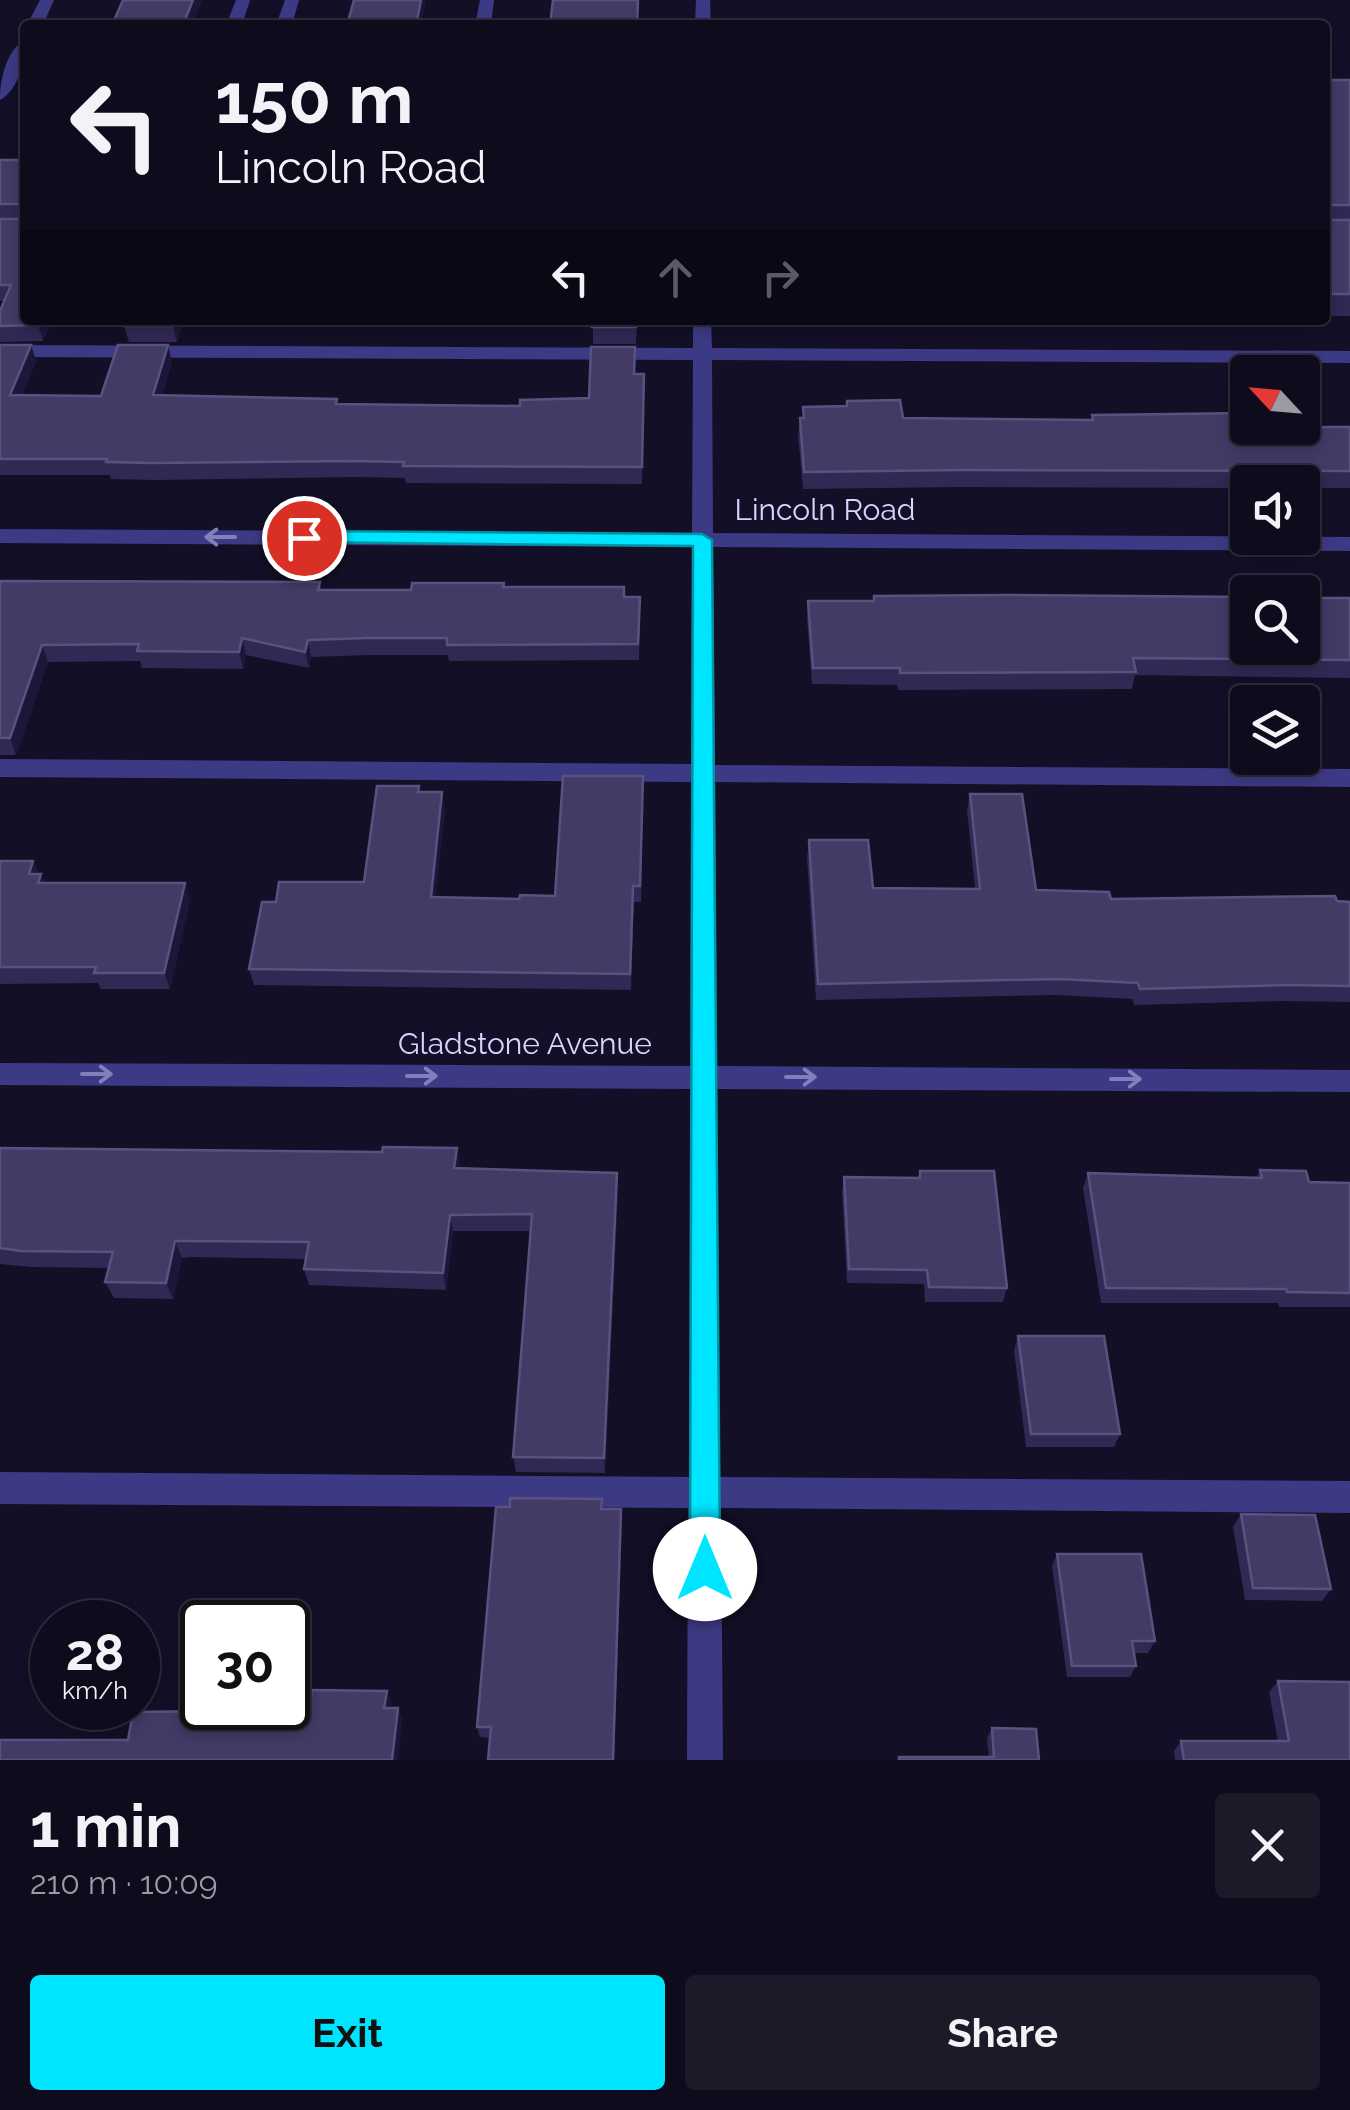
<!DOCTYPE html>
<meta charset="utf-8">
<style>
body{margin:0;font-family:Raleway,sans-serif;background:#1c1929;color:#f1f3f6;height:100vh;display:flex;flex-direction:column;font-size:38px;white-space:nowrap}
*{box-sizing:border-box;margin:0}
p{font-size:32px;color:#9b9ba3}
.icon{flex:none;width:55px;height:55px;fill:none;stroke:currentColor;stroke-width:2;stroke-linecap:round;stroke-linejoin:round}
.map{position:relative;height:1760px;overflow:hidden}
.sheet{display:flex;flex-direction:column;background:#0e0b1c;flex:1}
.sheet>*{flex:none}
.hud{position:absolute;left:20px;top:20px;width:1310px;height:305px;border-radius:10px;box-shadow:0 5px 15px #0003,0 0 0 2px #2e2b3b;background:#0e0b1c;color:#f1f3f6;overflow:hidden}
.needle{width:65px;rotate:296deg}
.controls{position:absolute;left:1230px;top:355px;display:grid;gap:20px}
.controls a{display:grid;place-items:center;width:90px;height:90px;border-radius:10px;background:#0e0b1c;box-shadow:0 5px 15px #0003,0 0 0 2px #2e2b3b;font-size:50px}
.speed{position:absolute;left:30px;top:1600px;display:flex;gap:20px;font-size:50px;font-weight:700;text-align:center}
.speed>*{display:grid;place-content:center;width:130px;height:130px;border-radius:50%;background:#0e0b1c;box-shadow:0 5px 15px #0003,0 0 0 2px #2e2b3b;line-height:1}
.speed small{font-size:25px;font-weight:400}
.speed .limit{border:5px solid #111;border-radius:15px;background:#fff;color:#111}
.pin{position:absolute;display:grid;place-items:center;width:85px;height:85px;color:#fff;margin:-42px;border:5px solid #fff;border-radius:50%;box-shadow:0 2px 10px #0007}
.me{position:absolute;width:110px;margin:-55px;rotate:0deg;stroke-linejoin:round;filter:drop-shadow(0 0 8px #0008)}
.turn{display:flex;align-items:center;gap:35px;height:210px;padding:0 30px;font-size:45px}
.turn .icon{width:130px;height:130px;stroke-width:2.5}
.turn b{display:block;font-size:70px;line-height:85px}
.lanes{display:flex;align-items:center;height:95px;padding:0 30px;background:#0003;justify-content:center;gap:50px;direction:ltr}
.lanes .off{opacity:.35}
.round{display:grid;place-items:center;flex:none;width:105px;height:105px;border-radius:10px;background:#1c1929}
.head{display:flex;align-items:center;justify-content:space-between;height:170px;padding:0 30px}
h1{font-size:60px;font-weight:700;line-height:75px}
.primary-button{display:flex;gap:20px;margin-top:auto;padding:20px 30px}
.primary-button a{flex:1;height:115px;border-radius:10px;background:#00e5ff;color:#111;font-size:40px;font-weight:700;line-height:115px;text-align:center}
.primary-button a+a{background:#1c1929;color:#f1f3f6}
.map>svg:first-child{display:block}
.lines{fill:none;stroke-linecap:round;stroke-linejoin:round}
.minor{fill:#3d3a85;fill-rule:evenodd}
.wall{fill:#312854}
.shaded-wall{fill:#1d163a}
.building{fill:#433a66;stroke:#5a527e;stroke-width:2.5}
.oneway{stroke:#837fbc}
.route{fill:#00e5ff;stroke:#0095a6;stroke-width:2.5}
.labels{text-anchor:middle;stroke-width:10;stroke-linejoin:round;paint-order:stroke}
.street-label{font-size:30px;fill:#d9d4ff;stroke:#130f26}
</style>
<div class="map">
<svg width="1350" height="1760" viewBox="0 0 1350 1760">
<rect width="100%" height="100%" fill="#130f26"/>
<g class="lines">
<path class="minor" d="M40,0h14l-11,25h-16z
M236,0h14l-8,25h-16z
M285,0h14l-7,25h-16z
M480,0h14l-3,25h-16z
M696,0h14l1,25h-16z
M25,40c0,20 -6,50 -25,60 0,-20 6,-50 25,-60z
M693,320h18l1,28 638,3v12l-638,-3 1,173 637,4v14l-637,-4 2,218 635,4v18l-635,-5 2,284 633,4v22l-633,-3 3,388 630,4v32l-629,-5 2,252h-36l1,-252 -688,-4v-32l689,5 1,-388 -690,-4v-22l690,3 1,-284 -691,-5v-18l691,5 1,-217 -692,-4v-14l692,4 1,-173 -693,-3v-12l693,3z"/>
</g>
<path class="wall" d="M1325,80h25v236h-25z
M0,160h25v160h27l-9,21 -43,1v-31l4,-10h-4z
M126,320h58l-7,22h-48l-5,-16z
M593,320h44l-1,24h-43z
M839,320h182l-1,5z
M0,345h31l5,16 -14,34 79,1 71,-34 -10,33 175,9 183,2 69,-8 46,-24h9l-2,110 -236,-1 -1,-5 -51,-1 -199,3 -44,-1 -1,-4h-110z
M847,401l56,17 188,2 1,-5 223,12h35v61h-48v-6h-54v6l-287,-1 -158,2 -5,-54 2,-17h2l1,-11 43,-1z
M0,581l320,1 1,8h90l93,-3h120l1,10h15l-1,63 -190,1 -1,-6h-78l-59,2 -2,11 -63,-13 -3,14 -101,-1 -2,-7 -92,1 -32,93h-16z
M874,596l476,2v80l-215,-3 -3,14 -234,1 -1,-5 -85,-1 -5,-66 1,-17h65z
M643,776l-2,126h-7l-3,88 -377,-5 -5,-16 27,-67 88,-20 56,-90 25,16 -10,89 84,2 36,-3z
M970,794l66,96 75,9 239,3v100l-67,-1 -149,4 -1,-6 -77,-4 -240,5 -9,-143 2,-17 64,48 102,1 -8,-79z
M0,861h33l6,13h2l4,9 145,17 -20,89h-69l-3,-6 -98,1z
M0,1148l460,17 -1,4 158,4 1,17 -13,283 -89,-1 -3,-15 18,-226h-78l-7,59 -137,-5 -5,-16 2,-10 -115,-2 -9,1 -9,41 -59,-1 -9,-16 4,-14 -78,-1 -31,-3z
M1260,1170l49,12 41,1v124h-71l-1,-4h-177l-18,-115 5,-15 168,5z
M920,1171l87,117 -4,14h-78l-1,-18 -77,-1 -5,-91 2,-15 74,1z
M1018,1336l102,98 -6,13h-88l-12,-96z
M602,1499l1,10 19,13 -8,238h-126l2,-22 -10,-1 -3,-10 33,-220z
M1241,1514l90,75 -9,12 -77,-1 -12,-73z
M1057,1554l98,87 -7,12h-14l2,13 -6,11h-63l-15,-111z
M1278,1681l72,79h-175l-1,-9 7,-10h97l-9,-49z
M992,1728l47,32h-141l1,-3h90l-2,-19z"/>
<path class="shaded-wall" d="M193,0h9l-10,25h-9z
M421,0h5l-5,25h-5z
M40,320h12l-9,21 -5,-16z
M175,320h9l-7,22 -4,-16z
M31,345l5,16 -20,51 -6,-17z
M168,345l4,17 -15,49 -4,-16z
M242,638l4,17 -3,14 -4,-17z
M308,640l3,17 -2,11 -4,-16z
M42,645l6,17 -32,93 -6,-17z
M442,792l3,16 -12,105 -2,-16z
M33,861l7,16 1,-3 7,16 -19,-16z
M185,883l5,17 -20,89 -6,-16z
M457,1148l3,17 -3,21 -3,-18z
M617,1173l1,17 -13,283 -1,-15z
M450,1215l3,16 -7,59 -3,-17z
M175,1241l7,17 -9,41 -7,-16z
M621,1509l-7,251h-1z
M387,1691l4,11 -3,16 -4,-10z
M398,1708l4,11 -4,41h-6z"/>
<path class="building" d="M123,0h70l-10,25h-71z
M354,0h67l-5,25h-69z
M553,0h85l-1,25h-87z
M1325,80h25v125h-21v15h21v74h-25z
M0,160h25v160h15l-2,5 -38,1v-15l11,-26h-11v-66h23v-15h-23z
M126,320h49l-2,6h-49z
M593,320h43v7h-44z
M0,345h31l-21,50 91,1 17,-51h50l-15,50 184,4 -1,5 184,2v-6l69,-2 2,-51h44l-1,27h10l-2,93 -239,-1 1,-4 -53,-1 -200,2 -45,-1 1,-3h-107z
M900,400l3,18 190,2 -1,-5 156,-2v15h54v-5h12l1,4h35v44l-387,-1 -159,2 -4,-54h4l-1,-11 44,-1v-5z
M0,581l320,1 -2,8h93l1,-7h92l-1,4h121v10h16l-2,47 -191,1v-7h-80l-59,2 -3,12 -63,-14 -3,14 -102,-1 2,-7 -97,1 -32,93h-10z
M1004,595l244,2v51h54v-50h48v62l-217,-2 3,14 -236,1v-5h-87l-5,-67h66v-5z
M563,776h80l-3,110h-7l-3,88 -381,-5 13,-67h14l3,-20h85l13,-96h42l-1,6h24l-11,105 88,2 1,-4 35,1z
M970,794h52l14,96 73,2 2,7 224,-3 2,5 13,1v84l-60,-1 -150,4 -2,-6 -78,-4 -242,5 -9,-144h59l5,48 107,1z
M0,861h33l-4,13h12l-3,9h147l-21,90h-70l2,-6h-96z
M383,1147l74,1 -3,20 163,5 -13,285 -91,-1 19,-243 -82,1 -7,58 -139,-4 5,-27 -125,-1h-9l-9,42 -61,-1 8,-30 -92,-1 -21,-3v-100l382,4z
M1260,1170l46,1 3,11 41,1v110l-63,-1 -1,-3 -180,-1 -18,-115 174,5z
M920,1171h74l13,117 -78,-1 -2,-17 -78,-1 -5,-92 76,1z
M1018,1336h86l16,98h-89z
M510,1498l92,1 -1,10h20l-8,251h-125l3,-33h-14l19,-220h14z
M1241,1514l74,1 16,74 -78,-1z
M1057,1554h84l14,87h-23l4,25h-64z
M1278,1681l72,1v78h-166l-3,-19h108z
M312,1690l75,1 -3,17h14l-6,52h-392v-20h128l5,-28 176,-2z
M992,1728l44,1 3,31h-140v-3h95z"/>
<defs><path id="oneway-shaft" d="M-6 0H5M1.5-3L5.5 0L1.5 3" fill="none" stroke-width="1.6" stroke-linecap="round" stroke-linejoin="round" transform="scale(2.5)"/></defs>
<g class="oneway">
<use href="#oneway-shaft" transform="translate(220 537) rotate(-180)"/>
<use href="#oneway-shaft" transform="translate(97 1074)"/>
<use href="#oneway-shaft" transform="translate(422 1076)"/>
<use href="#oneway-shaft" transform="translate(801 1077)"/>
<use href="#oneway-shaft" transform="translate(1126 1079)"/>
</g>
<path class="route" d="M304,531l398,3 10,6 8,1029 -5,11 -10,4 -11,-4 -4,-11 3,-1023 -396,-4 -3,-4z"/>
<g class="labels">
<g class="street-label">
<text x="825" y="520">Lincoln Road</text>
<text x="525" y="1054">Gladstone Avenue</text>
</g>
</g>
</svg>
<div class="controls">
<a><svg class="needle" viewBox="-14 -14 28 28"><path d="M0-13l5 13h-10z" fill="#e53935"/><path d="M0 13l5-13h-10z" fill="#9b9ba3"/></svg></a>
<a><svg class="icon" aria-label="sound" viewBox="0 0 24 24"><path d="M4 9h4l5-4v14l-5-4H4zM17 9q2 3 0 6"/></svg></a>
<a><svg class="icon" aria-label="search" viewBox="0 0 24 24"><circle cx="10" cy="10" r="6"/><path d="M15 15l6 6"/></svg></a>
<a><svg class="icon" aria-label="layers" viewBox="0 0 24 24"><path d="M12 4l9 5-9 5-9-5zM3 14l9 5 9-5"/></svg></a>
</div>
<div class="speed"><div>28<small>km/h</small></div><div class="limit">30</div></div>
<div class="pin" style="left:304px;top:538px;background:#d93025"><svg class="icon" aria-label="arrive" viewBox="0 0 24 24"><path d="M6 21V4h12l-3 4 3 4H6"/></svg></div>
<svg class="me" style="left:705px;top:1569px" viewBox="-20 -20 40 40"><circle r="19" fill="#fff"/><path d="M0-13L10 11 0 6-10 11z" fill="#00e5ff"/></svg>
<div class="hud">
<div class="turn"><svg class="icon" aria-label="left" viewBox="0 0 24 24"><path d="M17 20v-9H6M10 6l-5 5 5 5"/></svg><div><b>150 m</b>Lincoln Road</div></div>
<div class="lanes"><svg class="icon" aria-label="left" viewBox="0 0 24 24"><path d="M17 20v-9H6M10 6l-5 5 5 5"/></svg><svg class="icon off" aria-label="ahead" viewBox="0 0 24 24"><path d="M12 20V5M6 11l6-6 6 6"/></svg><svg class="icon off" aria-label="right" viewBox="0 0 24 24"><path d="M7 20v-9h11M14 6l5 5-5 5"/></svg></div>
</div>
</div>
<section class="sheet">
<div class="head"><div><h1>1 min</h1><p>210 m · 10:09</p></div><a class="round"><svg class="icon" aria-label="close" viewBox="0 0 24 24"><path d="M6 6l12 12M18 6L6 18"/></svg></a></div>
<div class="primary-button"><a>Exit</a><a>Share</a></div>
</section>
